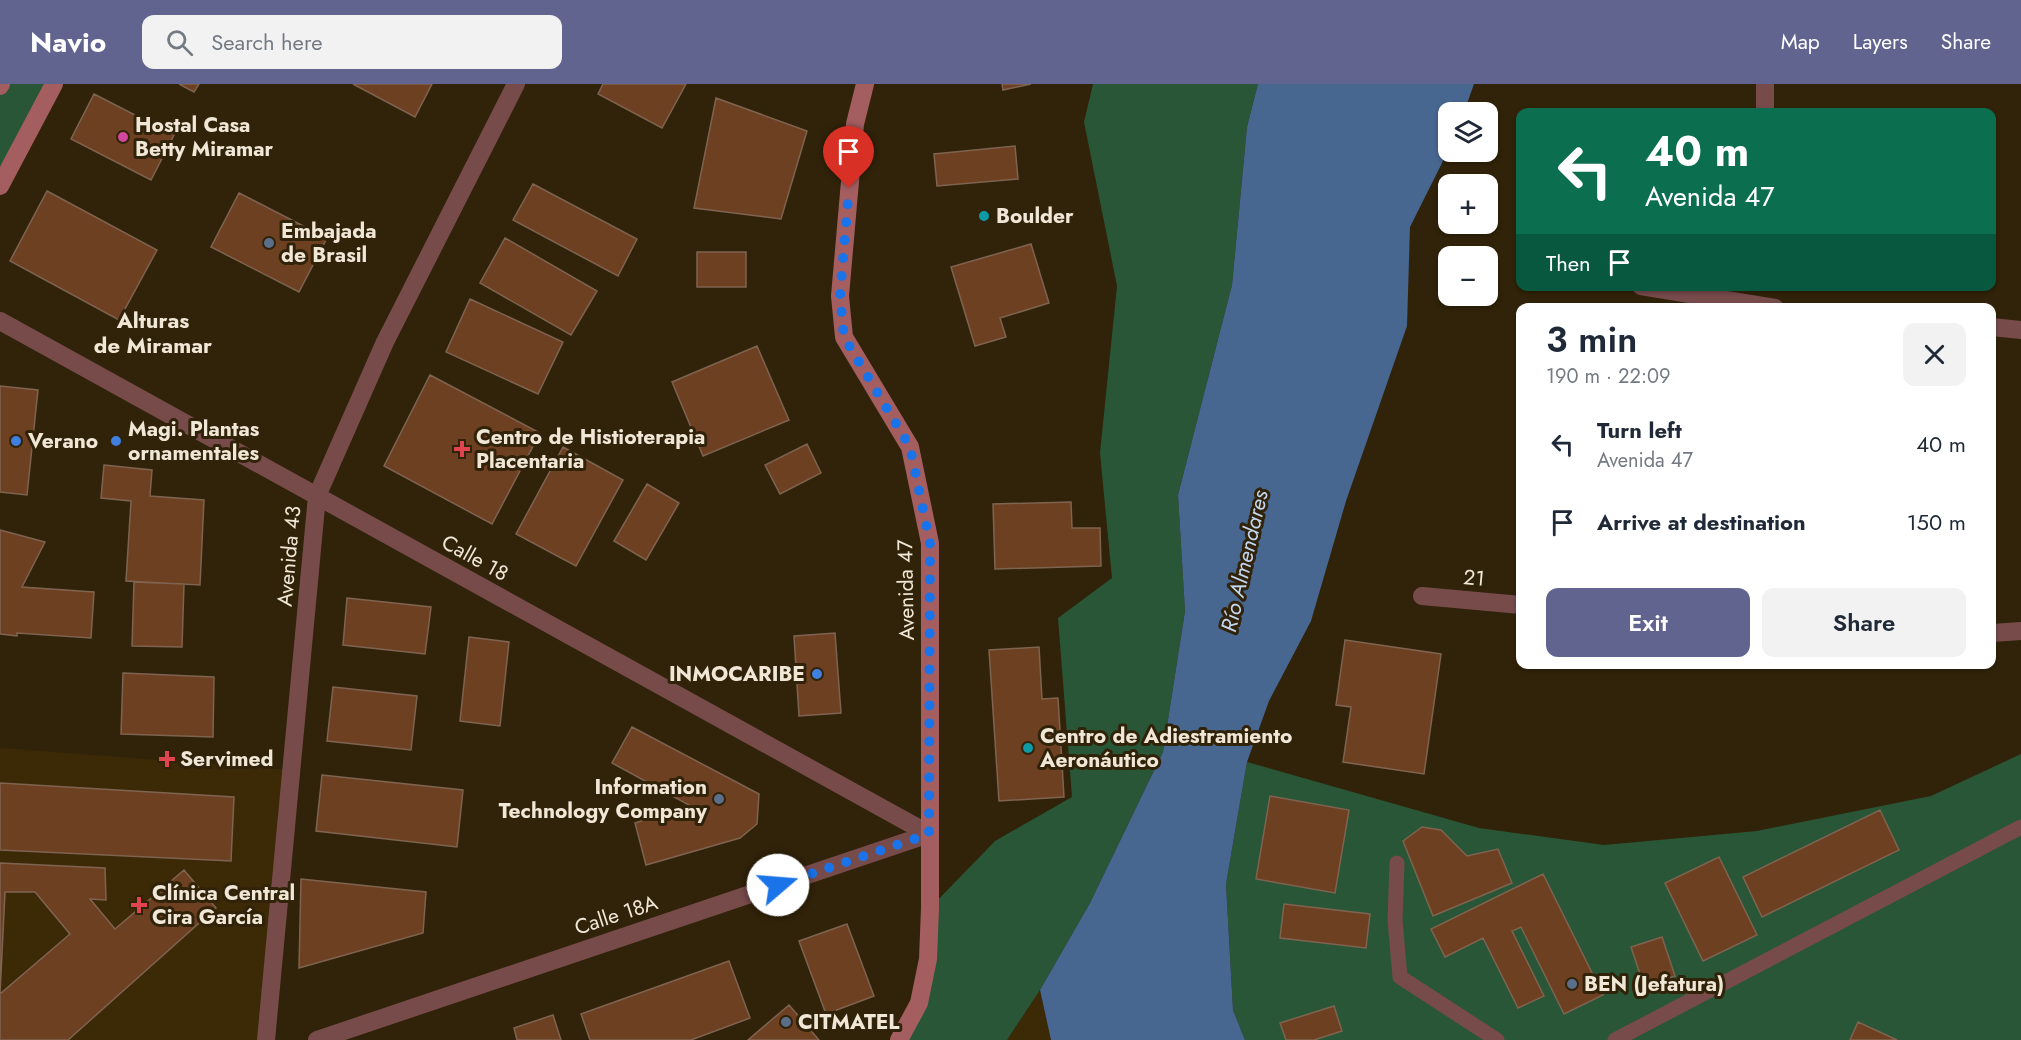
<!DOCTYPE html>
<meta charset="utf-8">
<style>
body{margin:0;font-family:Jost,sans-serif;background:#f2f2f3;color:#1f2937;height:100vh;display:flex;flex-direction:column;font-size:22px;white-space:nowrap}
*{box-sizing:border-box;margin:0}
p{font-size:20px;color:#747a83}
.icon{flex:none;width:33px;height:33px;fill:none;stroke:currentColor;stroke-width:2;stroke-linecap:round;stroke-linejoin:round}
.map{position:relative;flex:1;overflow:hidden}
.sheet{position:absolute;left:1516px;top:219px;width:480px;height:366px;display:flex;flex-direction:column;background:#fff;border-radius:12px;box-shadow:0 2px 4px #0004}
.sheet>*{flex:none}
.top-card{position:absolute;left:1516px;top:24px;width:480px;height:183px;border-radius:12px;box-shadow:0 2px 4px #0004;background:#0b6e4f;color:#fff;overflow:hidden}
.tools{position:absolute;left:1438px;top:18px;display:grid;gap:12px}
.tools a{display:grid;place-items:center;width:60px;height:60px;border-radius:12px;background:#fff;box-shadow:0 2px 4px #0004;font-size:30px}
.pin{position:absolute;display:grid;place-items:center;width:51px;height:51px;color:#fff;margin:-62px -26px;border-radius:50% 50% 50% 0;rotate:-45deg;box-shadow:0 0 6px #0007}
.pin .icon{rotate:45deg}
.me{position:absolute;width:66px;margin:-33px;rotate:72deg;stroke-linejoin:round;filter:drop-shadow(0 0 4px #0008)}
.turn{display:flex;align-items:center;gap:21px;height:126px;padding:0 30px;font-size:27px}
.turn .icon{width:78px;height:78px;stroke-width:2.5}
.turn b{display:block;font-size:42px;line-height:51px}
.then{display:flex;align-items:center;height:57px;padding:0 30px;background:#0003;gap:12px;font-size:22px}
.round{display:grid;place-items:center;flex:none;width:63px;height:63px;border-radius:12px;background:#f2f2f3}
.overview{display:flex;align-items:center;justify-content:space-between;height:102px;padding:0 30px}
h1{font-size:36px;font-weight:600;line-height:45px}
.button{display:flex;gap:12px;margin-top:auto;padding:12px 30px}
.button a{flex:1;height:69px;border-radius:12px;background:#61648e;color:#fff;font-size:24px;font-weight:600;line-height:69px;text-align:center}
.button a+a{background:#f2f2f3;color:#1f2937}
ul{padding:0;list-style:none}
li{display:flex;align-items:center;gap:18px;height:78px;padding:0 30px}
li div{flex:1}
li b{display:block;font-size:22px}
li em{font-style:normal}
header{display:flex;align-items:center;gap:36px;box-sizing:border-box;height:84px;padding:0 30px;background:#61648e;color:#fff}
header strong{font-size:28px}
nav{display:flex;gap:33px;margin-inline-start:auto;font-size:21px}
.search{width:420px;height:54px;background:#f2f2f3;display:flex;align-items:center;gap:15px;box-sizing:border-box;padding:0 21px;border-radius:12px;color:#747a83;font-size:22px}
.map>svg:first-child{display:block}
.built{fill:#3c2a07}
.green{fill:#295636}
.water{fill:#476690}
.building{fill:#6d4021;stroke:#7f6351;stroke-width:1.5;fill-rule:evenodd}
.lines{fill:none;stroke-linecap:round;stroke-linejoin:round}
.lane{stroke:#784b4b;stroke-width:15}
.street{stroke:#784b4b;stroke-width:18}
.secondary{stroke:#a55e60;stroke-width:18}
.route{stroke:#1a73e8;stroke-width:10;stroke-dasharray:0 18}
.hotel-dot{fill:#d1479c;stroke:#312309;stroke-width:2}
.culture-dot{fill:#0f9aa8;stroke:#312309;stroke-width:2}
.service-dot{fill:#5c6f8a;stroke:#312309;stroke-width:2}
.shop-dot{fill:#3f7fe0;stroke:#312309;stroke-width:2}
.health-dot{fill:#e0444e;stroke:#312309;stroke-width:2}
.labels{text-anchor:middle;stroke-width:6;stroke-linejoin:round;paint-order:stroke}
.poi-label{font-size:21px;font-weight:bold;fill:#f0e7d7;stroke:#312309;text-anchor:start}
.street-label{font-size:21px;fill:#f0e7d7;stroke:#312309}
.neighbourhood-label{font-size:22px;font-weight:bold;fill:#f0e7d7;stroke:#312309}
.water-label{font-size:22px;font-style:italic;fill:#c4d7f2;stroke:#312309}
</style>
<header>
<strong>Navio</strong>
<div class="search"><svg class="icon" aria-label="search" viewBox="0 0 24 24"><circle cx="10" cy="10" r="6"/><path d="M15 15l6 6"/></svg>Search here</div>
<nav><a>Map</a><a>Layers</a><a>Share</a></nav>
</header>
<div class="map">
<svg width="2021" height="956" viewBox="0 0 2021 956">
<rect width="100%" height="100%" fill="#312309"/>
<path class="built" d="M0,664l291,22 -25,270h-266z
M1040,906l11,50h-44z"/>
<path class="green" d="M1,0h52l-53,101v-100z
M1093,0h165l-11,43 -15,158 -54,210 7,116 -22,141 -73,151 -50,87 -33,50h-108l20,-37 11,-95 65,-67 77,-44 -14,-179 54,-40 -12,-125 17,-167 -33,-164z
M2021,670v286h-776l-12,-30 -7,-126 21,-122 232,66 125,17 153,-14 174,-35z"/>
<path class="water" d="M1258,0h216l-10,28h-15v37l-39,78 -3,99 -61,175 -35,120 -42,80 -22,61 -21,122 7,126 12,30h-194l-11,-50 50,-87 73,-151 22,-141 -7,-116 54,-210 15,-158z"/>
<path class="building" d="M179,0h20l-5,8z
M353,0h79l-17,33z
M603,0h83l-24,44 -64,-34z
M1002,0h29l-28,6z
M94,10l80,41 -23,45 -80,-41z
M716,14l91,33 -26,88 -87,-11z
M1015,62l3,33 -81,7 -3,-32z
M533,100l104,55 -19,37 -105,-56z
M47,107l110,59 -38,70 -109,-59z
M239,109l88,45 -28,54 -88,-45z
M505,154l92,53 -26,44 -91,-52z
M1031,160l18,59 -49,15 6,19 -31,9 -24,-79z
M697,168h49v35h-49z
M470,215l93,43 -25,52 -92,-42z
M757,262l32,74 -86,36 -31,-74z
M430,291l110,58 -48,91 -108,-58z
M0,302l38,4 -11,105 -27,-3z
M807,360l14,29 -41,21 -15,-29z
M563,363l60,33 -47,86 -60,-32z
M104,381l48,5 -2,26 54,4 -4,85 -74,-4 5,-80 -30,-3z
M647,400l32,19 -33,57 -32,-19z
M1071,418l1,26h28l1,38 -106,3 -2,-65z
M0,446l45,12 -23,45 72,5 -3,46 -74,-5v3l-17,-2z
M134,498l50,2 -2,63 -50,-1z
M347,514l84,9 -6,47 -82,-9z
M835,549l6,80 -42,3 -5,-80z
M469,553l40,5 -9,84 -40,-5z
M1345,556l96,14 -17,120 -81,-12 8,-55 -15,-2z
M1039,563l3,52 16,-1 6,99 -65,4 -10,-151z
M123,589l91,4 -1,60 -92,-3z
M333,603l84,9 -6,54 -84,-9z
M632,643l127,67 -2,30 -17,14 -94,27 -11,-42 54,-18 -77,-42z
M322,691l141,15 -6,57 -141,-16z
M0,699l234,14 -3,64 -231,-11z
M1270,712l79,14 -14,83 -79,-14z
M1880,726l19,40 -137,67 -19,-40z
M1422,743l19,3 26,26 31,-7 14,34 -79,33 -30,-75z
M1719,773l38,78 -54,26 -38,-78z
M0,779l105,5 1,32 -16,-1 25,30 69,-59 32,38 -148,132h-68zM5,808h30l35,42 -70,60z
M1543,790l60,121 -39,19 -43,-87 -9,4 32,65 -26,12 -35,-70 -38,19 -14,-28z
M301,795l125,13 -3,41 -124,35z
M1284,820l86,10 -4,34 -86,-10z
M847,840l27,72 -48,18 -27,-73z
M1662,853l13,39 -31,10 -13,-39z
M729,877l21,57 -59,22h-101l-9,-26z
M789,921l30,35h-71z
M1334,922l8,25 -28,9h-28l-6,-17z
M553,931l8,25h-44l-3,-12z
M1858,938l39,18h-47z"/>
<g class="lines">
<path class="lane" d="M1397,779l-2,57 5,57 97,63
M1615,956l406,-213"/>
<path class="street" d="M1765,28v-28
M1641,202l134,22
M0,237l929,513
M1992,243l29,3
M1422,512l99,9
M1992,549l29,-2
M266,956l51,-544 68,-154 131,-258
M317,956l612,-206"/>
<path class="secondary" d="M865,0l-10,40 -15,172 4,41 66,110 20,96v365l-2,51 -9,44 -20,37
M0,2l1,-2
M0,102l54,-102"/>
</g>
<g class="lines">
<path class="route" d="M778,801l151,-51 1,-291 -20,-96 -66,-110 -4,-41 9,-108"/>
</g>
<circle class="hotel-dot" cx="123" cy="53" r="6"/>
<g class="culture-dot">
<circle cx="984" cy="132" r="6"/>
<circle cx="1028" cy="664" r="6"/>
</g>
<g class="service-dot">
<circle cx="269" cy="159" r="6"/>
<circle cx="719" cy="715" r="6"/>
<circle cx="1572" cy="900" r="6"/>
<circle cx="786" cy="938" r="6"/>
</g>
<g class="shop-dot">
<circle cx="16" cy="357" r="6"/>
<circle cx="116" cy="357" r="6"/>
<circle cx="817" cy="590" r="6"/>
</g>
<g class="health-dot">
<path d="M459 356h6v6h6v6h-6v6h-6v-6h-6v-6h6z"/>
<path d="M164 666h6v6h6v6h-6v6h-6v-6h-6v-6h6z"/>
<path d="M136 812h6v6h6v6h-6v6h-6v-6h-6v-6h6z"/>
</g>
<g class="labels">
<g class="poi-label">
<text x="135" y="48">Hostal Casa<tspan x="135" dy="24">Betty Miramar</tspan></text>
<text x="996" y="139">Boulder</text>
<text x="281" y="154">Embajada<tspan x="281" dy="24">de Brasil</tspan></text>
<text x="128" y="352">Magi. Plantas<tspan x="128" dy="24">ornamentales</tspan></text>
<text x="476" y="360">Centro de Histioterapia<tspan x="476" dy="24">Placentaria</tspan></text>
<text x="28" y="364">Verano</text>
<text x="805" y="597" text-anchor="end">INMOCARIBE</text>
<text x="1040" y="659">Centro de Adiestramiento<tspan x="1040" dy="24">Aeronáutico</tspan></text>
<text x="180" y="682">Servimed</text>
<text x="707" y="710" text-anchor="end">Information<tspan x="707" dy="24">Technology Company</tspan></text>
<text x="152" y="816">Clínica Central<tspan x="152" dy="24">Cira García</tspan></text>
<text x="1584" y="907">BEN (Jefatura)</text>
<text x="798" y="945">CITMATEL</text>
</g>
<g class="street-label">
<text transform="translate(289 472) rotate(-85)" y="7">Avenida 43</text>
<text transform="translate(475 474) rotate(29)" y="7">Calle 18</text>
<text transform="translate(1474 494) rotate(5)" y="7">21</text>
<text transform="translate(906 506) rotate(-91)" y="7">Avenida 47</text>
<text transform="translate(616 831) rotate(-18)" y="7">Calle 18A</text>
</g>
<g class="neighbourhood-label">
<text x="153" y="244">Alturas<tspan x="153" dy="25">de Miramar</tspan></text>
</g>
<g class="water-label">
<text transform="translate(1244 477) rotate(-77)" y="8">Río Almendares</text>
</g>
</g>
</svg>
<div class="tools">
<a><svg class="icon" aria-label="layers" viewBox="0 0 24 24"><path d="M12 4l9 5-9 5-9-5zM3 14l9 5 9-5"/></svg></a>
<a>+</a>
<a>−</a>
</div>
<div class="pin" style="left:849px;top:104px;background:#d93025"><svg class="icon" aria-label="arrive" viewBox="0 0 24 24"><path d="M6 21V4h12l-3 4 3 4H6"/></svg></div>
<svg class="me" style="left:778px;top:801px" viewBox="-20 -20 40 40"><circle r="19" fill="#fff"/><path d="M0-13L10 11 0 6-10 11z" fill="#1a73e8"/></svg>
<div class="top-card">
<div class="turn"><svg class="icon" aria-label="left" viewBox="0 0 24 24"><path d="M17 20v-9H6M10 6l-5 5 5 5"/></svg><div><b>40 m</b>Avenida 47</div></div>
<div class="then">Then<svg class="icon" aria-label="arrive" viewBox="0 0 24 24"><path d="M6 21V4h12l-3 4 3 4H6"/></svg></div>
</div>
<section class="sheet">
<div class="overview"><div><h1>3 min</h1><p>190 m · 22:09</p></div><a class="round"><svg class="icon" aria-label="close" viewBox="0 0 24 24"><path d="M6 6l12 12M18 6L6 18"/></svg></a></div>
<ul>
<li><svg class="icon" aria-label="left" viewBox="0 0 24 24"><path d="M17 20v-9H6M10 6l-5 5 5 5"/></svg><div><b>Turn left</b><p>Avenida 47</p></div><em>40 m</em></li>
<li><svg class="icon" aria-label="arrive" viewBox="0 0 24 24"><path d="M6 21V4h12l-3 4 3 4H6"/></svg><div><b>Arrive at destination</b></div><em>150 m</em></li>
</ul>
<div class="button"><a>Exit</a><a>Share</a></div>
</section>
</div>
